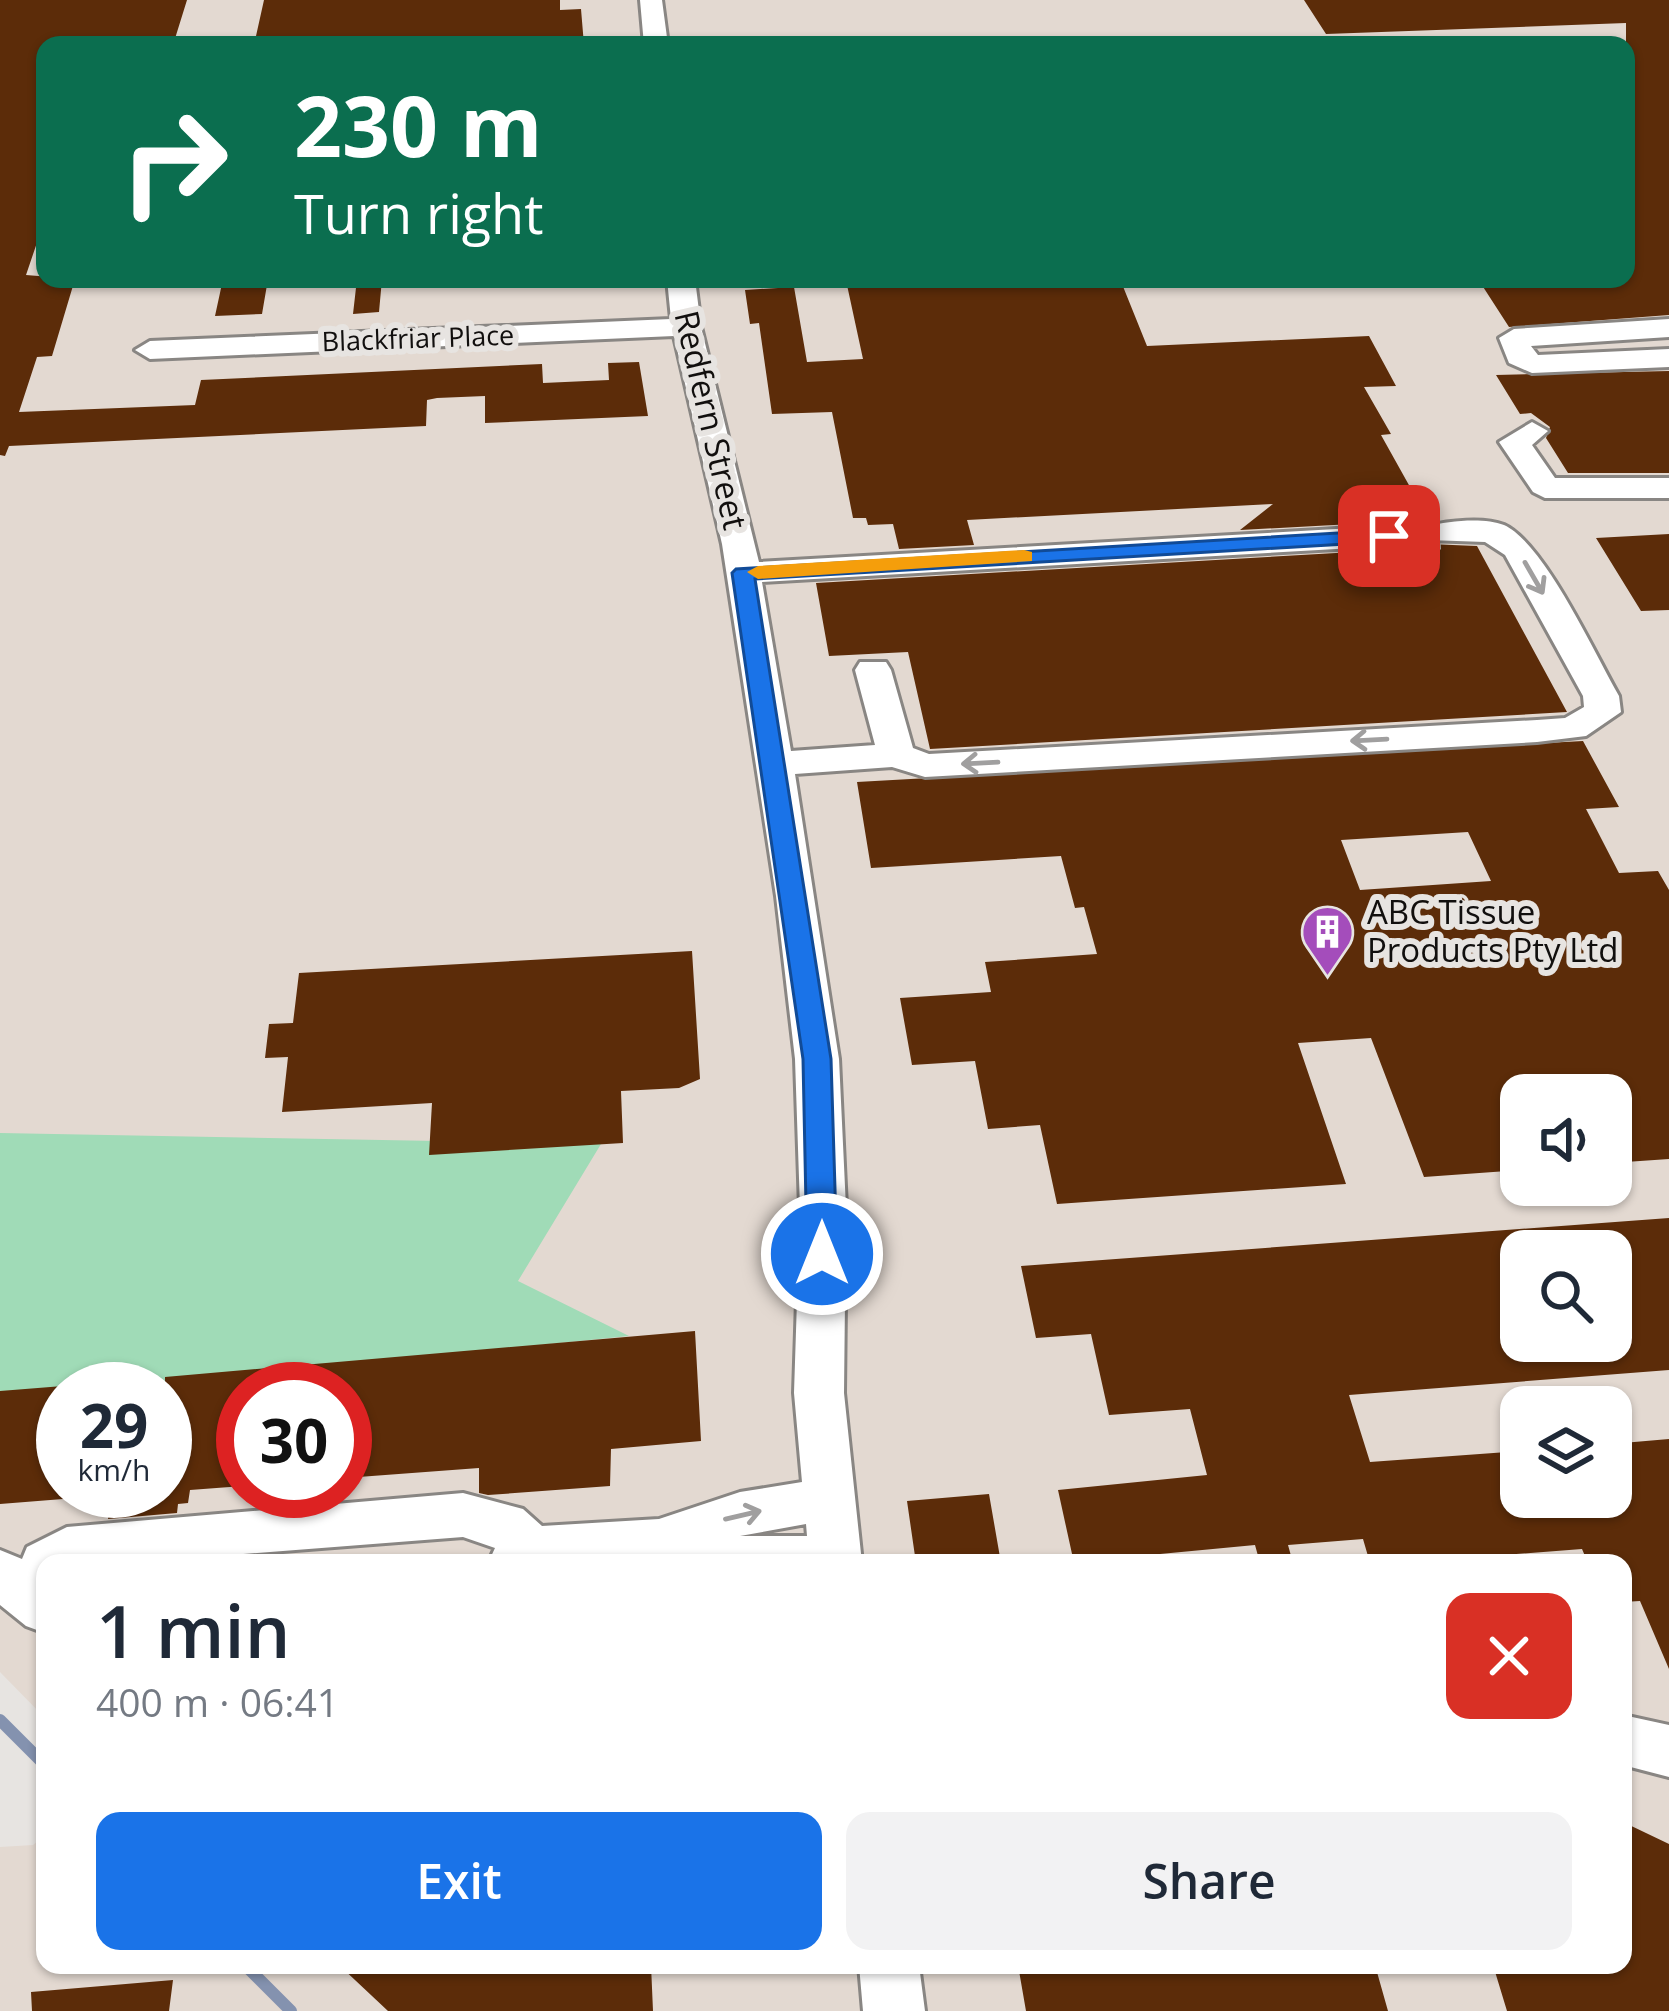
<!DOCTYPE html>
<meta charset="utf-8">
<style>
body{margin:0;font-family:"Open Sans",sans-serif;background:#f2f2f3;color:#1f2937;height:100vh;display:flex;flex-direction:column;font-size:45px;white-space:nowrap}
*{box-sizing:border-box;margin:0}
p{font-size:39px;color:#747a83}
.icon{flex:none;width:66px;height:66px;fill:none;stroke:currentColor;stroke-width:2;stroke-linecap:round;stroke-linejoin:round}
.map{position:relative;flex:1;overflow:hidden}
.details{position:absolute;left:36px;top:1554px;width:1596px;height:420px;display:flex;flex-direction:column;background:#fff;border-radius:24px;box-shadow:0 3px 9px #0004}
.details>*{flex:none}
.top-card{position:absolute;left:36px;top:36px;width:1599px;height:252px;border-radius:24px;box-shadow:0 3px 9px #0004;background:#0b6e4f;color:#fff;overflow:hidden}
.controls{position:absolute;left:1500px;top:1074px;display:grid;gap:24px}
.controls a{display:grid;place-items:center;width:132px;height:132px;border-radius:24px;background:#fff;box-shadow:0 3px 9px #0004;font-size:60px}
.speed{position:absolute;left:36px;top:1362px;display:flex;gap:24px;font-size:60px;font-weight:700;text-align:center}
.speed>*{display:grid;place-content:center;width:156px;height:156px;border-radius:50%;background:#fff;box-shadow:0 3px 9px #0004;line-height:1}
.speed small{font-size:30px;font-weight:400}
.speed .limit{border:18px solid #d22;background:#fff;color:#111}
.pin{position:absolute;display:grid;place-items:center;width:102px;height:102px;color:#fff;margin:-51px;border-radius:24px;box-shadow:0 6px 18px #0006}
.me{position:absolute;width:132px;margin:-66px;rotate:0deg;stroke-linejoin:round;filter:drop-shadow(0 0 9px #0008)}
.turn{display:flex;align-items:center;gap:42px;height:252px;padding:0 60px;font-size:54px}
.turn .icon{width:156px;height:156px;stroke-width:2.5}
.turn b{display:block;font-size:84px;line-height:102px}
.round{display:grid;place-items:center;flex:none;width:126px;height:126px;border-radius:24px;background:#f2f2f3}
.headline{display:flex;align-items:center;justify-content:space-between;height:204px;padding:0 60px}
h1{font-size:72px;font-weight:600;line-height:90px}
.cta{display:flex;gap:24px;margin-top:auto;padding:24px 60px}
.cta a{flex:1;height:138px;border-radius:24px;background:#1a73e8;color:#fff;font-size:48px;font-weight:600;line-height:138px;text-align:center}
.cta a+a{background:#f2f2f3;color:#1f2937}
.map>svg:first-child{display:block}
.built{fill:#e3d9d1;fill-rule:evenodd}
.green{fill:#a0dbb7}
.lines{fill:none;stroke-linecap:round;stroke-linejoin:round}
.stream{stroke:#8492af;stroke-width:12}
.building{fill:#5c2c09;fill-rule:evenodd}
.minor-tunnel{stroke:#c7c4c1;stroke-width:33;stroke-dasharray:33 16;stroke-linecap:butt}
.minor-casing{stroke:#898683;stroke-width:6}
.minor{fill:#fff;fill-rule:evenodd}
.oneway{stroke:#a09f9f}
.route{fill:#1a73e8;stroke:#114b97;stroke-width:3}
.slow{fill:#f59e0b}
.labels{text-anchor:middle;stroke-width:12;stroke-linejoin:round;paint-order:stroke}
.far-street-label{font-size:27px;fill:#110f0e;stroke:#e7e4e1}
.street-label{font-size:33px;fill:#110f0e;stroke:#e7e4e1}
.poi-label{font-size:33px;fill:#110f0e;stroke:#e7e4e1;text-anchor:start}
</style>
<div class="map">
<svg width="1669" height="2011" viewBox="0 0 1669 2011">
<rect width="100%" height="100%" fill="#e7e4e1"/>
<path class="built" d="M0,0h1669v2011h-1669v-164l33,-2 12,-10v130h1578v-402h-1578v155l-45,-46zM45,45h1581v234h-1581zM1521,1095h90v90h-90zM1521,1251h90v90h-90zM63,1389h102v102h-102zM243,1389h102v102h-102zM1521,1407h90v90h-90z"/>
<path class="green" d="M0,1133l601,11 -83,137 111,55 -521,53h-45l-63,11z"/>
<g class="lines">
<path class="stream" d="M0,1720l45,45
M245,1965l46,46"/>
</g>
<path class="building" d="M0,0h187l-14,45h-128v174l-19,56 49,4 -23,77 -15,1 -18,55 176,-7 6,-25 341,-16 1,19 66,-3 -1,-17 31,-1 9,54 -163,7v-27l-48,2 -10,2 -1,26 -417,20 -4,10 -5,-1z
M264,0h296v10l21,-1 3,36h-113v-6l-56,2 -1,4h-160z
M1304,0h365v315l-160,12 -31,-48h148v-256l-300,11z
M223,279h45l-6,35 -47,2z
M357,279h25l-3,33 -26,2z
M980,279h140l27,67 222,-10 27,50 -32,1 27,47 -10,1 48,86 -10,15 9,8 49,2 90,166 -637,37 -22,-97 -79,4 -13,-73 573,-33 21,-12 -21,-16 -149,8 33,-26 -306,16 7,25 -75,4 -6,-25 -25,1 -2,-7h-13l-21,-106 -60,2 -13,-91 -9,1 -5,-34 49,-3 13,75 56,-3 -16,-74z
M1669,371v102h-101l-22,-35 4,-11 -19,-14 -11,1 -24,-39z
M1669,534v76l-28,1 -45,-73z
M1583,741l36,66 -33,2 33,64 39,-2 11,19v269l-58,4v-68h-90v75l-97,7 -53,-139 -73,5 48,141 -289,20 -17,-79 -52,4 -13,-68 -63,4 -12,-67 91,-6 -6,-30 112,-8 -13,-47 -9,1 -14,-52 -190,12 -14,-86zM1468,832l23,49 -131,9 -19,-50z
M692,951l8,128 -21,9 -58,3 2,52 -194,12 3,-52 -150,9 6,-55 -23,1 4,-34 24,-1 6,-50z
M1669,1218v152l-320,25 21,67 151,-11v46h90v-53l58,-5v230l-29,-68 -17,1v-39h-35l-6,-14 -105,8 2,6h-109l-7,-24 -75,6 5,18h-33l-5,-18 -116,11 1,7h-66l-16,-73 149,-15 -17,-66 -81,6 -18,-81 -55,4 -15,-72zM1521,1251h90v90h-90z
M695,1331l6,110 -90,8 -1,37 -122,9 -9,-2v-25l-134,10v-89h-102v97l-53,4 -2,13 -10,1 -1,9 -69,6 4,-28h53v-114z
M63,1386v113l-63,5v-113z
M989,1494l12,69h-85l-9,-62z
M1623,1822l46,22v167h-162l-14,-46h130z
M339,1965h312l2,46h-265z
M1018,1965h357l13,46h-362z
M173,1980l-4,31h-137l-1,-19z"/>
<g class="lines">
<path class="minor-tunnel" d="M1389,536l51,-3"/>
<defs>
<path id="minor" d="M640,0h22l6,45h-24z
M667,279h28l6,48 58,235 630,-36 17,10 -17,10 -627,36 29,169 84,-6 -20,-75 5,-8h26l5,8 22,78 16,6 608,-34 28,-2 19,-11 -1,-11 -78,-141 -20,-13 -57,-2 -5,-7 5,-7c20,-5 56,-9 76,-1 40,18 91,129 115,171l2,16 -35,24 -49,6 -612,35 -33,-10 -97,7 44,285 7,149 -2,185 18,170h-374l7,-15 -32,-11 -334,26h-84v70l-19,-7 -26,-21v-55l22,9 5,-12 40,-20 396,-34 60,16 19,17 117,-7 81,-27 62,-10 -8,-89 6,-185 -5,-149 -19,-163 -54,-352 -48,-208 -524,23 -15,-9 15,-9 521,-22zM806,1524l1,12h-69h2z
M1669,319v18l-138,9 7,9 131,-6v18l-137,6 -23,-10 -10,-25 15,-9z
M1532,422l16,9 -16,14 23,33h114v20h-124l-12,-6 -34,-50z
M1623,1715l46,10v52l-46,-12z
M859,1965h60l6,46h-62z"/>
</defs>
<use href="#minor" class="minor-casing"/>
<use href="#minor" class="minor"/>
</g>
<defs><path id="oneway-shaft" d="M-6 0H5M1.5-3L5.5 0L1.5 3" fill="none" stroke-width="1.6" stroke-linecap="round" stroke-linejoin="round" transform="scale(3)"/></defs>
<g class="oneway">
<use href="#oneway-shaft" transform="translate(1534 578) rotate(60)"/>
<use href="#oneway-shaft" transform="translate(1369 740) rotate(177)"/>
<use href="#oneway-shaft" transform="translate(980 763) rotate(177)"/>
<use href="#oneway-shaft" transform="translate(743 1515) rotate(-13)"/>
</g>
<path class="route" d="M1389,530l7,2v9l-641,38 76,480 6,195 -5,8h-21l-4,-8 -4,-195 -71,-486 4,-4z"/>
<path class="slow" d="M1024,550l8,2v9l-274,18 -11,-7 11,-6z"/>
<defs>
<symbol id="building-pin" viewBox="-11 -11 22 30"><path d="M0 17L-7.5 6A9.5 9.5 0 1 1 7.5 6Z" fill="#a44dbb" stroke="#e7e4e1"/><path d="M-4-6H4V6H1V3H-1V6H-4ZM-2.5-4.3h1.7v1.8h-1.7ZM.8-4.3h1.7v1.8H.8ZM-2.5-1h1.7V.8h-1.7ZM.8-1h1.7V.8H.8Z" fill="#fff"/></symbol>
</defs>
<g fill-rule="evenodd">
<use href="#building-pin" x="1298" y="902" width="59" height="81"/>
</g>
<g class="labels">
<g class="far-street-label">
<text transform="translate(418 339) rotate(-2)" y="9">Blackfriar Place</text>
</g>
<g class="street-label">
<text transform="translate(711 420) rotate(77)" y="12">Redfern Street</text>
</g>
<g class="poi-label">
<text x="1367" y="924">ABC Tissue<tspan x="1367" dy="38">Products Pty Ltd</tspan></text>
</g>
</g>
</svg>
<div class="controls">
<a><svg class="icon" aria-label="sound" viewBox="0 0 24 24"><path d="M4 9h4l5-4v14l-5-4H4zM17 9q2 3 0 6"/></svg></a>
<a><svg class="icon" aria-label="search" viewBox="0 0 24 24"><circle cx="10" cy="10" r="6"/><path d="M15 15l6 6"/></svg></a>
<a><svg class="icon" aria-label="layers" viewBox="0 0 24 24"><path d="M12 4l9 5-9 5-9-5zM3 14l9 5 9-5"/></svg></a>
</div>
<div class="speed"><div>29<small>km/h</small></div><div class="limit">30</div></div>
<div class="pin" style="left:1389px;top:536px;background:#d93025"><svg class="icon" aria-label="arrive" viewBox="0 0 24 24"><path d="M6 21V4h12l-3 4 3 4H6"/></svg></div>
<svg class="me" style="left:822px;top:1254px" viewBox="-20 -20 40 40"><circle r="17" fill="#1a73e8" stroke="#fff" stroke-width="3"/><path d="M0-11L8 9 0 5-8 9z" fill="#fff"/></svg>
<div class="top-card">
<div class="turn"><svg class="icon" aria-label="right" viewBox="0 0 24 24"><path d="M7 20v-9h11M14 6l5 5-5 5"/></svg><div><b>230 m</b>Turn right</div></div>
</div>
<section class="details">
<div class="headline"><div><h1>1 min</h1><p>400 m · 06:41</p></div><a class="round" style="background:#d93025;color:#fff"><svg class="icon" aria-label="close" viewBox="0 0 24 24"><path d="M6 6l12 12M18 6L6 18"/></svg></a></div>
<div class="cta"><a>Exit</a><a>Share</a></div>
</section>
</div>
